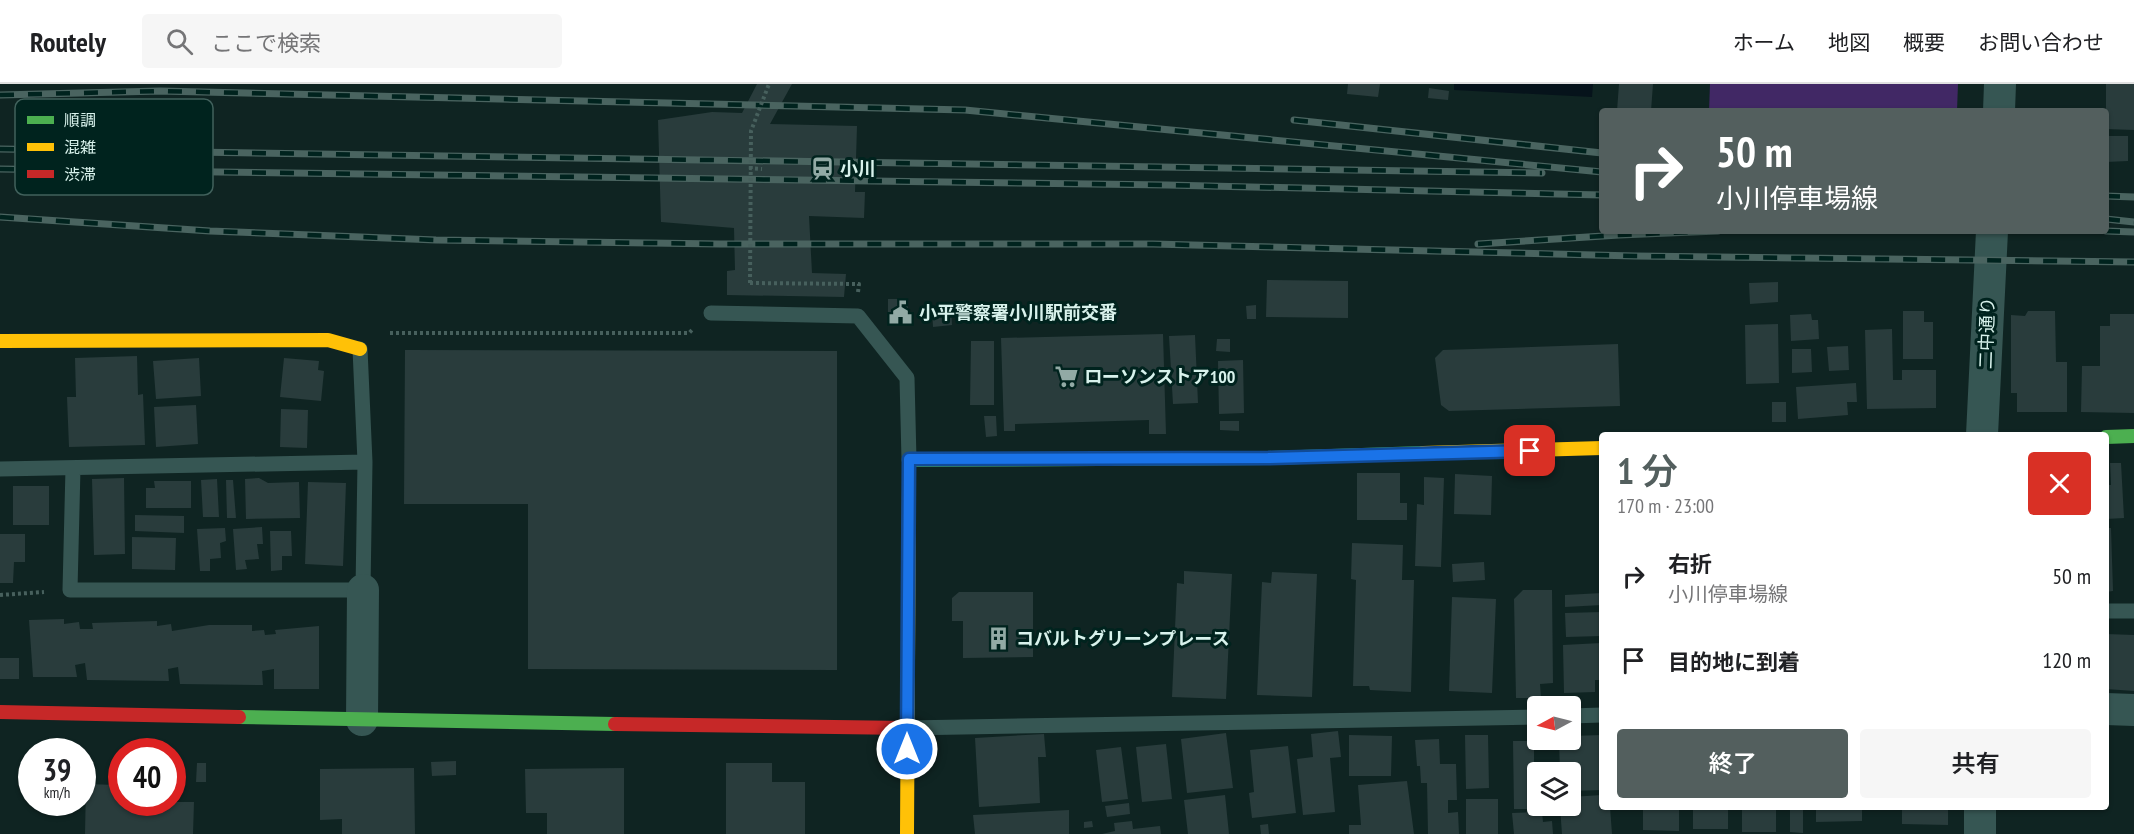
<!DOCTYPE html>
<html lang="ja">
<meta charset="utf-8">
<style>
body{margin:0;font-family:"PT Sans Narrow","Noto Sans JP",sans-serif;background:#f6f6f6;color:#202124;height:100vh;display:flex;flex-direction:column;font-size:22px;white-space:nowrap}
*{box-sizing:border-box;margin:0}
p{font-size:20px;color:#757577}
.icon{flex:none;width:33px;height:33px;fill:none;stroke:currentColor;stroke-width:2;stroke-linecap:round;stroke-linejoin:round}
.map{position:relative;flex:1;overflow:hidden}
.side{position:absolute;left:1599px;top:348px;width:510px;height:378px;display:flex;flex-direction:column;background:#fff;border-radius:6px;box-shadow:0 2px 4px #0004}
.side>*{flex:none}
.banner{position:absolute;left:1599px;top:24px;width:510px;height:126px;border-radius:6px;box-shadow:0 2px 4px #0004;background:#535f5e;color:#fff;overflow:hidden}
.needle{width:39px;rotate:263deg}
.buttons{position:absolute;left:1527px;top:612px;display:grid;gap:12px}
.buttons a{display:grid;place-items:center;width:54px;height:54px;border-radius:6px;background:#fff;box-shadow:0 2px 4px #0004;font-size:30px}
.speed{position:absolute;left:18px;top:654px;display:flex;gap:12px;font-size:30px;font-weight:700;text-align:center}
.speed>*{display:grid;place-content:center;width:78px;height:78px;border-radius:50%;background:#fff;box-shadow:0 2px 4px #0004;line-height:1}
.speed small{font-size:15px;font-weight:400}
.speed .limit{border:9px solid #d22;background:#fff;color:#111}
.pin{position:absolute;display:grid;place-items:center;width:51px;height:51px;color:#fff;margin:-26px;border-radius:12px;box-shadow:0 3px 9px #0006}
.me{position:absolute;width:66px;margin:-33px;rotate:0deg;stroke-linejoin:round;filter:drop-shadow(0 0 4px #0008)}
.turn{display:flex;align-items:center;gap:21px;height:126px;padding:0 18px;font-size:27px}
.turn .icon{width:78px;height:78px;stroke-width:2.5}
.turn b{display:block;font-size:42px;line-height:51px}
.round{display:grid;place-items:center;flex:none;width:63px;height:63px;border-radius:6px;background:#f6f6f6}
.headline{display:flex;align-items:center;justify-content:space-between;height:102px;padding:0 18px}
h1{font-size:36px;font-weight:600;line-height:45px;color:#535f5e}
.primary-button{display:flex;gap:12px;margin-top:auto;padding:12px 18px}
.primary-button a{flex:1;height:69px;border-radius:6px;background:#535f5e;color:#fff;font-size:24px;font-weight:600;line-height:69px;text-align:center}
.primary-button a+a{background:#f6f6f6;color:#202124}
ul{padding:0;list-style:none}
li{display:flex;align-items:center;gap:18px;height:84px;padding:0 18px}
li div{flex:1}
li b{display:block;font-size:22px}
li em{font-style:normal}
header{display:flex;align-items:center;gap:36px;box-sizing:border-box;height:84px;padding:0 30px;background:#fff;border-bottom:2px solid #e0e0e0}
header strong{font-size:28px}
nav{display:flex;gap:33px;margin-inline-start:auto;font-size:21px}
.search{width:420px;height:54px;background:#f6f6f6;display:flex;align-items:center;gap:15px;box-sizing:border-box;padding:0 21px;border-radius:6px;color:#757577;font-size:22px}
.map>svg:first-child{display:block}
.green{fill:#412865}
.water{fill:#06131b}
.building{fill:#293c3c}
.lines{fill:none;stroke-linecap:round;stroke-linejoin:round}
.path{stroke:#47605d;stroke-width:4;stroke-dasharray:3 3;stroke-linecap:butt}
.lane{stroke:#365653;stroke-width:15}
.street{stroke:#365653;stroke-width:32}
.fast{stroke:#4caf50;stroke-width:14}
.slow{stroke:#ffc107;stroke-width:14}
.jam{stroke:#c62828;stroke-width:14}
.rail-casing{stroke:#4a6460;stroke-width:7}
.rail{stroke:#00231e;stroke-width:4.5;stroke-dasharray:14;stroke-linecap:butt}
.path-bridge{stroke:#47605d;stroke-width:4;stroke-dasharray:3 3;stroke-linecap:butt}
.route-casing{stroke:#114b97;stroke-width:15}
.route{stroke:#1a73e8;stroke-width:10}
.labels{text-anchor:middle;stroke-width:6;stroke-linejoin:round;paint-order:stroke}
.poi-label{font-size:18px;font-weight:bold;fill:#d8f2ec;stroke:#00231e;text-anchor:start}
.street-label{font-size:18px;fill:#d8f2ec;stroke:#00231e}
.key{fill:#00231e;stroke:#41615c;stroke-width:1.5}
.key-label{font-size:16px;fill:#d8f2ec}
</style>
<header>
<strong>Routely</strong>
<div class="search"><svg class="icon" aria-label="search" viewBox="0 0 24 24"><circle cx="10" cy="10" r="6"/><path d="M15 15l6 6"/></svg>ここで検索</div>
<nav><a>ホーム</a><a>地図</a><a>概要</a><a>お問い合わせ</a></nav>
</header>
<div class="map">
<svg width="2134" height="750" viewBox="0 0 2134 750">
<rect width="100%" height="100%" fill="#0f2422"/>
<path class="green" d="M1710,0h248l-1,27h-248z"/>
<path class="water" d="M1454,0h139l-1,13 -138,-7z"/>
<path class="building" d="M757,0h35l-22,40 87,2 -2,66h10l-1,26 -55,-2 3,57 34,1 -2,23 -117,-2v-24l8,-1 -1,-42 -73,-6 -3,-102 54,-8 30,1z
M1348,0h32l-2,13 -31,-3z
M1619,0h34l-2,27h-34z
M2106,0h28v46l-28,-1z
M1429,4l20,3 -1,9 -20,-2z
M2106,52h22v25l-22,1z
M1267,196l81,1v37l-82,-1z
M1778,198v20l-28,2 -1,-21z
M888,215h20v24h-20z
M1256,221v14h-9l-1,-13z
M951,224l1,17 -19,2 -1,-18z
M1903,227h21v11h9v37h-30z
M2028,227h27l1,51h11v50h-50v-19h-6v-78l14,1z
M1811,230l1,6h6l1,19 -28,2 -1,-26z
M2110,230h24v99l-53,-1 1,-46h18v-40h10z
M1778,240l1,59 -33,1 -1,-59z
M1892,245l1,51h9v-10h34v38l-69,1 -2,-79z
M1163,250l3,100h-17v-14l-134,4v7h-11l-3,-93z
M1195,251l3,68 -25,1 -4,-68z
M1217,255h13v13l-14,-1z
M971,257h23v64h-24z
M1618,260l2,62 -171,5 -8,-6 -6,-47 8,-8z
M1848,262l1,24 -20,1 -2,-24z
M1792,265h19l1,23 -20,1z
M405,266l432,1v319l-309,-1v-165h-124z
M137,272l1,39 5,-1 2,51 -76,2 -2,-50h9l-1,-39z
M199,274l2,38 -45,3 -3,-38z
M284,274l35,3 -1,9 6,1 -3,30 -41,-4z
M1243,276l1,53 -25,1 -1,-53z
M1856,299l1,19h-10l1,13 -50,4 -2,-32z
M1772,318h14v20h-14z
M196,321l2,39 -42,3 -2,-40z
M281,325l27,1 -1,38 -27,-1z
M984,332h12l1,20 -11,1z
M1220,337h19v10l-19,-1z
M2110,379h11l3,55 -18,1v-34h5z
M1357,389h43v30h7v17h-50z
M1455,390l37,2 -1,39 -37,-1z
M1424,393l20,1 -3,89 -26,-1 2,-62 7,1z
M124,394l1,76 -31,1 -2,-76z
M259,394l9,5 31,-1 1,36 -54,1 -1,-40z
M217,395l2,38h-16l-2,-37z
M226,396h7l3,38h-9z
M154,397h37v27h-45v-20h9z
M308,398l38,1 -3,83 -38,-2z
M13,402h36v39h-36z
M135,431l49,1v17l-49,-2z
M262,443l1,17h-6l2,15 -14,1 2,9 -11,1 -3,-41z
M225,444l1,13 -6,2 1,15 -11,1v12h-10l-3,-42z
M2106,444h5l2,63 -7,1z
M270,447h21l1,25h-10v14l-11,1z
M0,450h25v28h-11l-1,21h-13z
M132,453l44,1 -1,32 -43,-1z
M1352,459l51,2 -1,35h12l-3,112 -41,-2 -1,-4h-16l3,-106 -5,-1z
M1484,478l1,18 -32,2 -1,-18z
M1184,487l48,3 -6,125 -54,-2 5,-114 7,1z
M1272,488l45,2 -5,123 -55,-2 5,-113 9,1z
M1523,506h29l1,93 -13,1 1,14h-25l-2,-99z
M959,508h74v65l-70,1v-37h-11v-23z
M1602,509v12l-37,2v-12z
M1452,513l44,2 -4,94 -43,-2z
M1602,528v24l-36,1 -1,-24z
M64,535v5l15,-2 1,7h13l-1,-6 65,-2v5l14,-2 1,7 37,-6h43v6l12,-1 1,5 11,-1 -1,-4 44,-4v63h-45v-20l-12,2 1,14 -83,-1 -2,-17 -10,2 1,12 -82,-1 -2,-17 -10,2 2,12h-44l-4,-57z
M2106,550l28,1v56l-28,-2z
M1601,559l1,37h-7v12l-31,1 -1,-48z
M0,574h19v21h-19z
M1338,647l3,26 -11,1 5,54 -32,3 -6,-56 16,-2 -2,-23z
M1226,649l7,55 -46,5 -6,-54z
M1044,650l2,23h-8l2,46 -61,4 -4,-69z
M1349,651l43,1 -1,40h-42z
M1465,651h23l1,53 -23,1z
M1602,651v55l-32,1v-19h-10l-1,-32h11v-4z
M1439,655l1,25h16l1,36h-9v13l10,-1 1,22h-31l-1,-51h-6l-1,-17h-3l-2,-26z
M1513,657h21v30h4v35h4v3h-28z
M1166,660l6,55 -30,3 -6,-55z
M1288,662l8,67 -44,5 -3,-25 5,-1 -4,-42z
M1121,663l7,52 -26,3 -6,-52z
M172,674h8v28h-8z
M456,677v14l-24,1 -1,-14z
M197,679h9v19h-10z
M726,679h46v19h33v52h-79z
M414,684l1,66h-73v-15l-22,1v-51z
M624,684v66h-77v-21h-21l-1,-44z
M1407,697l7,53h-65v-9h12l-3,-40z
M86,700l31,1v15h5v2h72l-1,32h-108z
M1225,711l4,39h-41l-4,-34z
M1602,711v12h8l2,27h-50l-2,-27 10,-1v-9z
M1466,715h32v35h-32z
M1129,719l1,11 -23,3 -2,-11z
M1643,723h36v24l-36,-1z
M1693,723h35v22h-35z
M1742,723h34v25h-34z
M1816,723h46v14l-46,1z
M1902,723h46v18l-46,-1z
M1790,725h13v24l-13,-1z
M1069,726v24h-94l-2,-19z
M1542,728l1,10 9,-1 1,13h-39l-2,-21z
M1092,737l1,6 -9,1v-6z
M1132,737l1,8 27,-3 1,8h-59l13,-3 -1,-8z
M1268,740l1,10h-8l-1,-9z"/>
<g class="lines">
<path class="path" d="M749,84l13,1
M750,199l109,1 -1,8
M390,249h299l4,-4
M0,511l44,-3"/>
<path class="lane" d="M711,229l147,3 49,62 2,82
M360,265l5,113
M0,385l365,-7 -2,128h-293l3,-122
M2106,527h28
M1570,632l32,-1
M907,644l631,-11"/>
<path class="street" d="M1999,27l1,-27
M1982,351l10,-204
M2106,625l28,1
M362,636l1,-130
M1980,750v-27"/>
<path class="fast" d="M2106,353l28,-1
M909,405v-29l359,-2 155,-5
M239,633l376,7"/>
<path class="slow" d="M0,257l328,-1 32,9
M1423,369l179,-5
M907,750l2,-345"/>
<path class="jam" d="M0,628l239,5
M615,640l292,4"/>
<defs>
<path id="rail" d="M0,11l160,-4 805,19 637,62
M1294,36l308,33
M0,65l1542,24
M0,85l1167,16 435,10
M2106,112l28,1
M0,133l210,14 226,9 284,4h433l482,12 499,6
M2106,135l28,3
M2106,147l28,1
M1478,160l141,-9 99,-4"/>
</defs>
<use href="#rail" class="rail-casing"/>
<use href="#rail" class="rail"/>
<path class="path-bridge" d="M750,199l1,-152 18,-47"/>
</g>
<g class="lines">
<defs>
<path id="route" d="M907,665l2,-290 359,-1 262,-7"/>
</defs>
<use href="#route" class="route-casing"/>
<use href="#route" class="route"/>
</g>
<defs>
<symbol id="station-bare" viewBox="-9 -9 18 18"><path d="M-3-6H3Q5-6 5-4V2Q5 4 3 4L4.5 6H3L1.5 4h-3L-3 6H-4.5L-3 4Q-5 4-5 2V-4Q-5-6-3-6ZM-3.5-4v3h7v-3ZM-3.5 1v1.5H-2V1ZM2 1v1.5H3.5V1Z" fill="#92aaa5" stroke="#00231e" stroke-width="2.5" paint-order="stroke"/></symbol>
<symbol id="civic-bare" viewBox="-9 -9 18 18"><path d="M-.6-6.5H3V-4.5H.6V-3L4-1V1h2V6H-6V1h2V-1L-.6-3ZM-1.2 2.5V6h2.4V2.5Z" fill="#92aaa5" stroke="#00231e" stroke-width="2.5" paint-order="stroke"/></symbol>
<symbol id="supermarket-bare" viewBox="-9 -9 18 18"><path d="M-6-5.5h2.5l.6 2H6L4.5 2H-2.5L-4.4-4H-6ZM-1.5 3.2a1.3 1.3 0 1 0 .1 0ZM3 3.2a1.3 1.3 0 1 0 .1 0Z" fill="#92aaa5" stroke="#00231e" stroke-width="2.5" paint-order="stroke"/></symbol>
<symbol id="building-bare" viewBox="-9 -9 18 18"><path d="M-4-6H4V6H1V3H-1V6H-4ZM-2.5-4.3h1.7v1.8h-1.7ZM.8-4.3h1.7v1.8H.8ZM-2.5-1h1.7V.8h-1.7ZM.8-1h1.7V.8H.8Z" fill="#92aaa5" stroke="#00231e" stroke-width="2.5" paint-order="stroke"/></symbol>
</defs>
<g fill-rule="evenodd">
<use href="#station-bare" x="806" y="68" width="33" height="33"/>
<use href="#civic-bare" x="884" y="212" width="33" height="33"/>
<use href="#supermarket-bare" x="1050" y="276" width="33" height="33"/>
<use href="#building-bare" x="982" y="538" width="33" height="33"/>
</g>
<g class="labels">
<g class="poi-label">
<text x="840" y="91">小川</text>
<text x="919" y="235">小平警察署小川駅前交番</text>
<text x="1084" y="299">ローソンストア100</text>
<text x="1016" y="561">コバルトグリーンプレース</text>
</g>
<g class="street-label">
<text transform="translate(1987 249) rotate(-88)" y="6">二中通り</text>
</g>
</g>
<rect x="15" y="15" width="198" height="96" rx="9" class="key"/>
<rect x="27" y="32" width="27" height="8" fill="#4caf50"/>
<rect x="27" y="59" width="27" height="8" fill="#ffc107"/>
<rect x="27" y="86" width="27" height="8" fill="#c62828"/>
<g class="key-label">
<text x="64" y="42">順調</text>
<text x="64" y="69">混雑</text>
<text x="64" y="96">渋滞</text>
</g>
</svg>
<div class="buttons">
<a><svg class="needle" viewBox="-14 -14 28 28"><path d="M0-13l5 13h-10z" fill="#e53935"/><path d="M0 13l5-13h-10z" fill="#757577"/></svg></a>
<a><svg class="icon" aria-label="layers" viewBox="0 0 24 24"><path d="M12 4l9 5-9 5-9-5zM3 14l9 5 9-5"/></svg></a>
</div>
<div class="speed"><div>39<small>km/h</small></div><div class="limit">40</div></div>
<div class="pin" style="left:1530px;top:367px;background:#d93025"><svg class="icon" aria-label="arrive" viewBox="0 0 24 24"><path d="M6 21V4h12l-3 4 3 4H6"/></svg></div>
<svg class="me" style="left:907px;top:665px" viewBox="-20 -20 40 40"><circle r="17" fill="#1a73e8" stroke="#fff" stroke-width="3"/><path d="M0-11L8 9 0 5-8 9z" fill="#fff"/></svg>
<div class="banner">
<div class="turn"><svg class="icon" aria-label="right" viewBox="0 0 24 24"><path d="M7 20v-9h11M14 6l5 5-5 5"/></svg><div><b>50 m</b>小川停車場線</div></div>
</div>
<section class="side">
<div class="headline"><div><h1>1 分</h1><p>170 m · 23:00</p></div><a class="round" style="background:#d93025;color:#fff"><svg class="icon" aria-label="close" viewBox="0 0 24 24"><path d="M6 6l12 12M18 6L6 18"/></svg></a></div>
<ul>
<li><svg class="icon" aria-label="right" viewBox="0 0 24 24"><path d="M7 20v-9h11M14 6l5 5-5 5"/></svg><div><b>右折</b><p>小川停車場線</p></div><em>50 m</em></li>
<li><svg class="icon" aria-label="arrive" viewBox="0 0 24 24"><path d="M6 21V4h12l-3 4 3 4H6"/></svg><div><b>目的地に到着</b></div><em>120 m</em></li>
</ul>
<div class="primary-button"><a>終了</a><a>共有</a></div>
</section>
</div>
